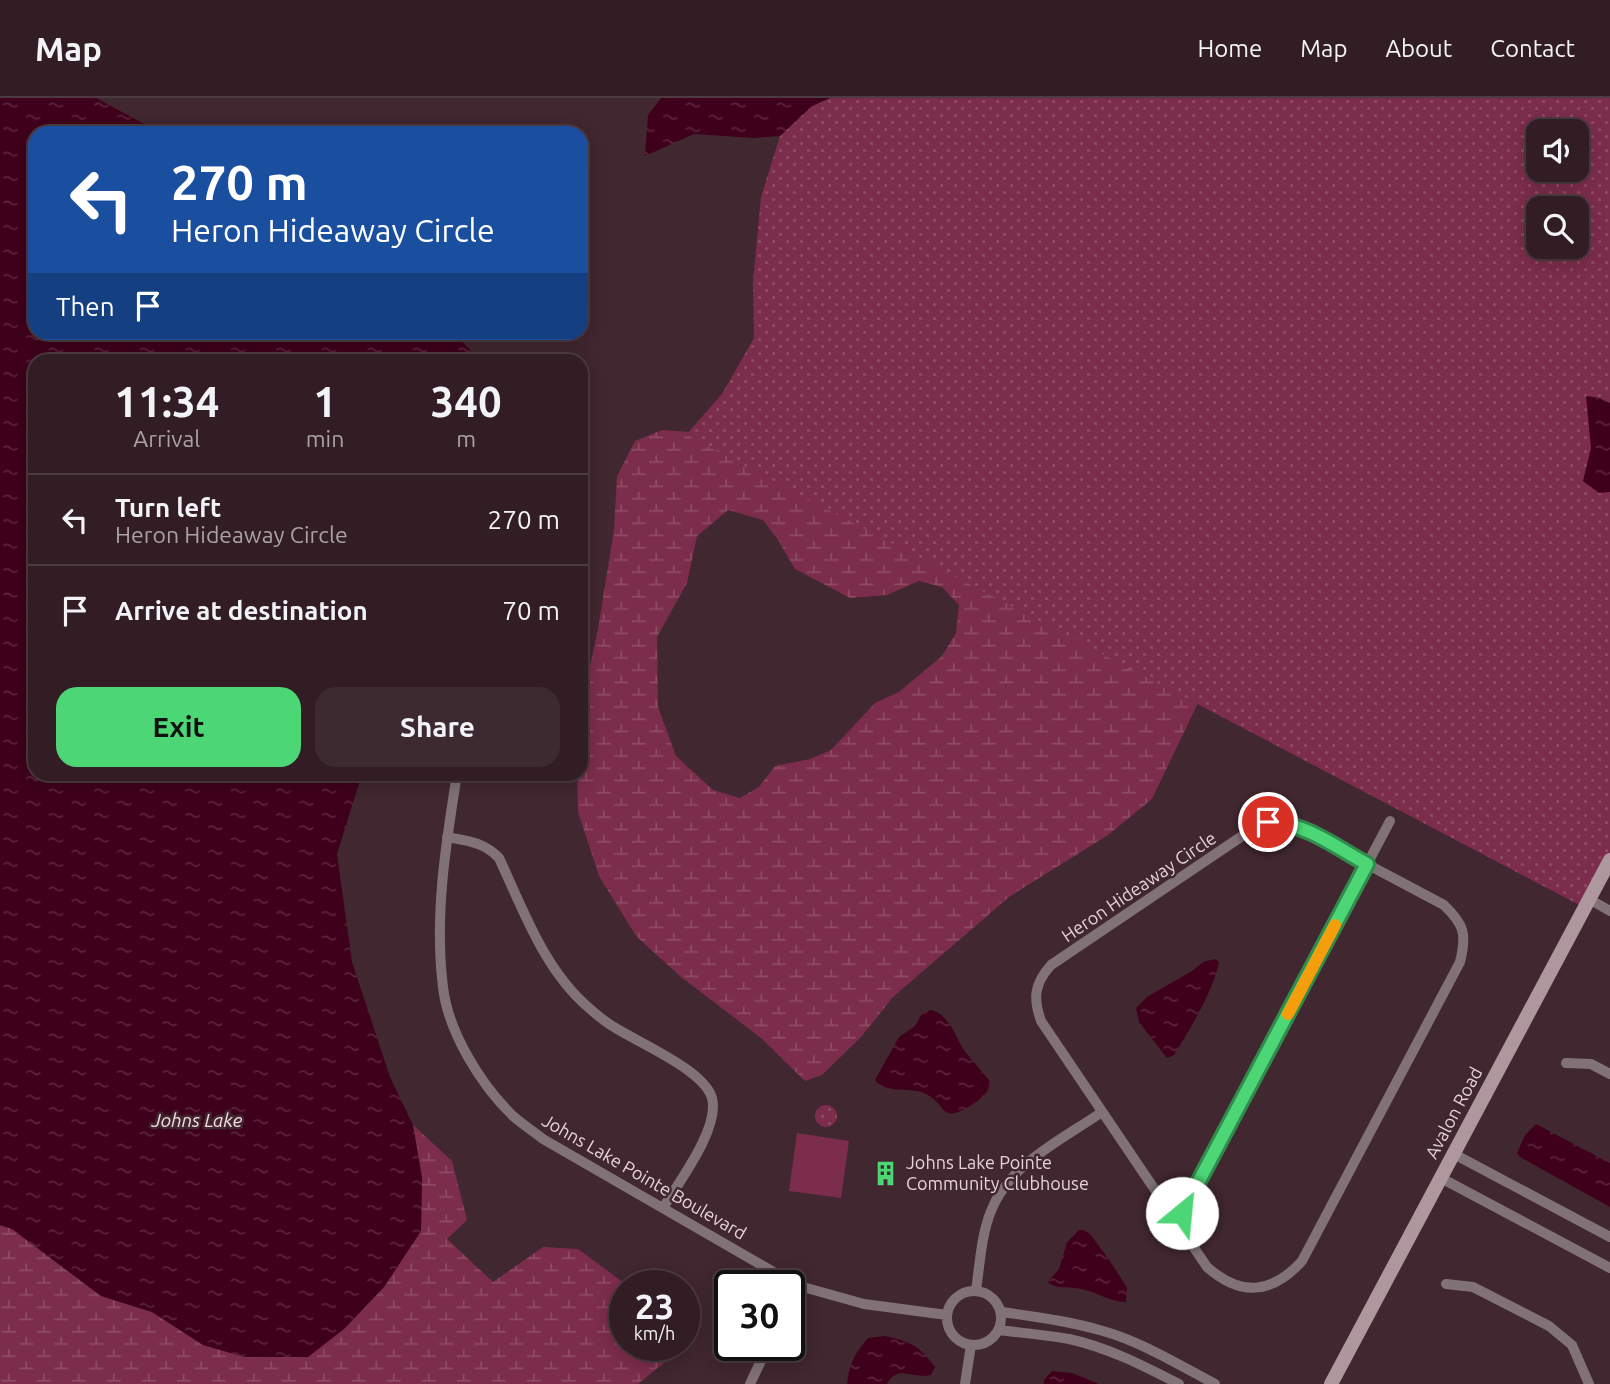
<!DOCTYPE html>
<style>
body{margin:0;font-family:Ubuntu,sans-serif;background:#3d2a30;color:#f1f3f6;height:100vh;display:flex;flex-direction:column;font-size:26px;white-space:nowrap}
*{box-sizing:border-box;margin:0}
p{font-size:23px;color:#a8a2a6}
.icon{flex:none;width:38px;height:38px;fill:none;stroke:currentColor;stroke-width:2;stroke-linecap:round;stroke-linejoin:round}
.map{position:relative;flex:1;overflow:hidden}
.details{position:absolute;left:28px;top:256px;width:560px;height:427px;display:flex;flex-direction:column;background:#311d23;border-radius:21px;box-shadow:0 4px 18px #0003,0 0 0 2px #4c3b41}
.details>*{flex:none}
.hud{position:absolute;left:28px;top:28px;width:560px;height:214px;border-radius:21px;box-shadow:0 4px 18px #0003,0 0 0 2px #4c3b41;background:#1a4fa0;color:#fff;overflow:hidden}
.fabs{position:absolute;left:1526px;top:21px;display:grid;gap:14px}
.fabs a{display:grid;place-items:center;width:63px;height:63px;border-radius:14px;background:#311d23;box-shadow:0 4px 18px #0003,0 0 0 2px #4c3b41;font-size:35px}
.speed{position:absolute;left:609px;top:1172px;display:flex;gap:14px;font-size:35px;font-weight:700;text-align:center}
.speed>*{display:grid;place-content:center;width:91px;height:91px;border-radius:50%;background:#311d23;box-shadow:0 4px 18px #0003,0 0 0 2px #4c3b41;line-height:1}
.speed small{font-size:18px;font-weight:400}
.speed .limit{border:4px solid #111;border-radius:10px;background:#fff;color:#111}
.pin{position:absolute;display:grid;place-items:center;width:60px;height:60px;color:#fff;margin:-30px;border:4px solid #fff;border-radius:50%;box-shadow:0 2px 7px #0007}
.me{position:absolute;width:77px;margin:-38px;rotate:28deg;stroke-linejoin:round;filter:drop-shadow(0 0 5px #0008)}
.turn{display:flex;align-items:center;gap:24px;height:147px;padding:0 28px;font-size:32px}
.turn .icon{width:91px;height:91px;stroke-width:2.5}
.turn b{display:block;font-size:49px;line-height:60px}
.then{display:flex;align-items:center;height:66px;padding:0 28px;background:#0003;gap:14px;font-size:26px}
.eta{display:flex;justify-content:space-evenly;align-items:center;height:119px;text-align:center}
.eta b{font-size:42px;font-weight:600;line-height:49px}
.button{display:flex;gap:14px;margin-top:auto;padding:14px 28px}
.button a{flex:1;height:80px;border-radius:21px;background:#4cd676;color:#111;font-size:28px;font-weight:600;line-height:80px;text-align:center}
.button a+a{background:#3d2a30;color:#f1f3f6}
ul{padding:0;list-style:none}
li{display:flex;align-items:center;gap:21px;height:91px;padding:0 28px;border-top:2px solid #4c3b41}
li div{flex:1}
li b{display:block;font-size:26px}
li em{font-style:normal}
header{display:flex;align-items:center;gap:42px;box-sizing:border-box;height:98px;padding:0 35px;background:#311d23;border-bottom:2px solid #4c3b41}
header strong{font-size:33px}
nav{display:flex;gap:38px;margin-inline-start:auto;font-size:24px}
.map>svg:first-child{display:block}
.grass{fill:#7c2d4b}
.wetland{fill:url(#wetland-marsh);fill-rule:evenodd}
.park{fill:url(#park-dots);fill-rule:evenodd}
.water{fill:url(#water-ripples)}
.lines{fill:none;stroke-linecap:round;stroke-linejoin:round}
.minor{stroke:#807276;stroke-width:10}
.secondary{stroke:#ae989d;stroke-width:14}
.route-casing{stroke:#318b4d;stroke-width:18}
.route{stroke:#4cd676;stroke-width:12}
.slow{stroke:#f59e0b;stroke-width:12}
.labels{text-anchor:middle;stroke-width:5;stroke-linejoin:round;paint-order:stroke}
.street-label{font-size:18px;fill:#e4d3d7;stroke:#41272f}
.poi-label{font-size:18px;fill:#e4d3d7;stroke:#41272f;text-anchor:start}
.water-label{font-size:19px;font-style:italic;fill:#f6dbe2;stroke:#41272f}
</style>
<header>
<strong>Map</strong>
<nav><a>Home</a><a>Map</a><a>About</a><a>Contact</a></nav>
</header>
<div class="map">
<svg width="1610" height="1286" viewBox="0 0 1610 1286">
<defs>
<pattern id="wetland-marsh" width="20" height="14" patternUnits="userSpaceOnUse" patternTransform="scale(1.75)"><rect width="20" height="14" fill="#7c2d4b"/><path d="M1 5h8M5 5V1M11 12h8M15 12V8" fill="none" stroke="#8e4b64"/></pattern>
<pattern id="park-dots" width="8" height="8" patternUnits="userSpaceOnUse" patternTransform="scale(1.75)"><rect width="8" height="8" fill="#7c2d4b"/><path d="M2 2h.1M6 6h.1" fill="none" stroke="#8e4b64" stroke-width="1.8" stroke-linecap="round"/></pattern>
<pattern id="water-ripples" width="26" height="14" patternUnits="userSpaceOnUse" patternTransform="scale(1.75)"><rect width="26" height="14" fill="#3f001c"/><path d="M2 4q2-2 4 0t4 0M15 11q2-2 4 0t4 0" fill="none" stroke="#5b243c"/></pattern>
</defs>
<rect width="100%" height="100%" fill="#41272f"/>
<path class="grass" d="M797,1035l52,8 -8,57 -52,-7z"/>
<path class="wetland" d="M662,332l42,3 504,249 -56,117 -44,36 -99,62 -116,100 -32,40 -39,38 -17,6 -44,-43 -80,-61 -45,-41 -37,-60 -21,-64 -1,-38h4v-66l17,-79 16,-99 3,-54 18,-35zM728,412l35,10 15,20 17,29 55,29 37,-3 32,-14 23,6 17,18 -3,28 -14,23 -43,36 -24,11 -44,47 -21,9 -35,7 -16,21 -19,11 -27,-8 -37,-34 -18,-49 -1,-70 30,-54 10,-47z
M413,1027l39,36 15,59 -20,19 46,43 50,-35 35,2 50,37h-3v60h57v2l-44,36h-638v-159l12,4 89,67 51,16 51,33 141,-16 40,-42 37,-56 1,-53z"/>
<path class="park" d="M830,0h780v762l-25,48 -899,-473 36,-41 32,-56 -1,-56 8,-85 19,-61 32,-30zM1538,33h39v39h-39zM1538,110h39v39h-39z
M815 1018a11 11 0 1 1 22 0a11 11 0 1 1-22 0Z"/>
<path class="water" d="M0,0h96l65,35h-126v199l418,1 28,27h-446v414h327l-25,80 15,108 38,115 23,48 9,53 -1,53 -37,56 -40,42 -36,28h-64l-41,-12 -51,-33 -51,-16 -89,-67 -12,-4z
M661,0h169l-18,8 -32,30 -27,2 -59,-4 -49,22 3,-41z
M1586,298l14,2 10,5v89l-11,1 -16,-12 8,-33z
M1215,861l4,3c-6,30 -29,67 -45,93l-7,3 -28,-36 -3,-14 11,-11 45,-26 11,-9z
M930,912c19,2 27,31 36,43 8,9 15,18 23,27 1,12 -5,16 -13,22 -39,27 -27,-1 -55,-10 -15,-4 -36,1 -46,-12l24,-43 16,-11 7,-12z
M1536,1026l74,39v44l-90,-50 -3,-4 8,-18z
M1079,1132h4l7,4 20,27 17,27 -1,14c-16,0 -29,-10 -45,-13 -12,-3 -25,1 -33,-7l11,-13 8,-27z
M885,1238c27,6 33,9 50,31l-4,8c-16,5 -34,-12 -44,9h-40c2,-20 8,-31 21,-46z
M1052,1273l20,2 27,11h-55v-4z"/>
<g class="lines">
<path class="minor" d="M457,676c-11,69 -23,142 -14,213 5,45 38,98 70,129 9,8 20,15 30,23l253,146 68,19 83,11
M1268,725h15l14,4 147,78c20,19 23,29 16,57l-158,299c-30,33 -61,36 -95,6l-166,-246c-8,-23 -7,-37 10,-56l203,-137z
M447,739c21,4 37,5 52,21 24,51 45,112 90,150 8,7 16,14 25,19 25,16 90,43 98,71 8,30 -33,84 -49,110
M1589,801l21,12
M1566,965l25,1 19,10
M1454,1056l156,83
M1441,1080l169,90
M1177,1125l213,-402
M1446,1186l27,3 76,39 23,19 17,39
M976,1192c4,-26 5,-54 15,-79 18,-47 72,-72 111,-99
M947 1220a27 27 0 1 1 54 0a27 27 0 1 1-54 0Z
M789,1202l7,-15
M1002,1214c34,5 67,9 101,19 39,11 76,34 112,53
M999,1232c23,3 47,5 70,9 38,8 75,27 110,45
M750,1286l18,-38
M965,1286l6,-39"/>
<path class="secondary" d="M1331,1286l279,-524"/>
</g>
<g class="lines">
<defs>
<path id="route" d="M1182,1115l185,-349c-30,-16 -63,-42 -99,-42"/>
</defs>
<use href="#route" class="route-casing"/>
<use href="#route" class="route"/>
<path class="slow" d="M1288,916l47,-89"/>
</g>
<defs>
<symbol id="building-bare" viewBox="-9 -9 18 18"><path d="M-4-6H4V6H1V3H-1V6H-4ZM-2.5-4.3h1.7v1.8h-1.7ZM.8-4.3h1.7v1.8H.8ZM-2.5-1h1.7V.8h-1.7ZM.8-1h1.7V.8H.8Z" fill="#4cd676" stroke="#41272f" stroke-width="2.5" paint-order="stroke"/></symbol>
</defs>
<g fill-rule="evenodd">
<use href="#building-bare" x="868" y="1058" width="35" height="35"/>
</g>
<g class="labels">
<g class="street-label">
<text transform="translate(1139 789) rotate(-34)" y="6">Heron Hideaway Circle</text>
<text transform="translate(1454 1015) rotate(-62)" y="6">Avalon Road</text>
<text transform="translate(644 1079) rotate(30)" y="6">Johns Lake Pointe Boulevard</text>
</g>
<g class="poi-label">
<text x="906" y="1071">Johns Lake Pointe<tspan x="906" dy="21">Community Clubhouse</tspan></text>
</g>
<g class="water-label">
<text x="197" y="1029">Johns Lake</text>
</g>
</g>
</svg>
<div class="fabs">
<a><svg class="icon" aria-label="sound" viewBox="0 0 24 24"><path d="M4 9h4l5-4v14l-5-4H4zM17 9q2 3 0 6"/></svg></a>
<a><svg class="icon" aria-label="search" viewBox="0 0 24 24"><circle cx="10" cy="10" r="6"/><path d="M15 15l6 6"/></svg></a>
</div>
<div class="speed"><div>23<small>km/h</small></div><div class="limit">30</div></div>
<div class="pin" style="left:1268px;top:724px;background:#d93025"><svg class="icon" aria-label="arrive" viewBox="0 0 24 24"><path d="M6 21V4h12l-3 4 3 4H6"/></svg></div>
<svg class="me" style="left:1182px;top:1115px" viewBox="-20 -20 40 40"><circle r="19" fill="#fff"/><path d="M0-13L10 11 0 6-10 11z" fill="#4cd676"/></svg>
<div class="hud">
<div class="turn"><svg class="icon" aria-label="left" viewBox="0 0 24 24"><path d="M17 20v-9H6M10 6l-5 5 5 5"/></svg><div><b>270 m</b>Heron Hideaway Circle</div></div>
<div class="then">Then<svg class="icon" aria-label="arrive" viewBox="0 0 24 24"><path d="M6 21V4h12l-3 4 3 4H6"/></svg></div>
</div>
<section class="details">
<div class="eta">
<div><b>11:34</b><p>Arrival</p></div>
<div><b>1</b><p>min</p></div>
<div><b>340</b><p>m</p></div>
</div>
<ul>
<li><svg class="icon" aria-label="left" viewBox="0 0 24 24"><path d="M17 20v-9H6M10 6l-5 5 5 5"/></svg><div><b>Turn left</b><p>Heron Hideaway Circle</p></div><em>270 m</em></li>
<li><svg class="icon" aria-label="arrive" viewBox="0 0 24 24"><path d="M6 21V4h12l-3 4 3 4H6"/></svg><div><b>Arrive at destination</b></div><em>70 m</em></li>
</ul>
<div class="button"><a>Exit</a><a>Share</a></div>
</section>
</div>
